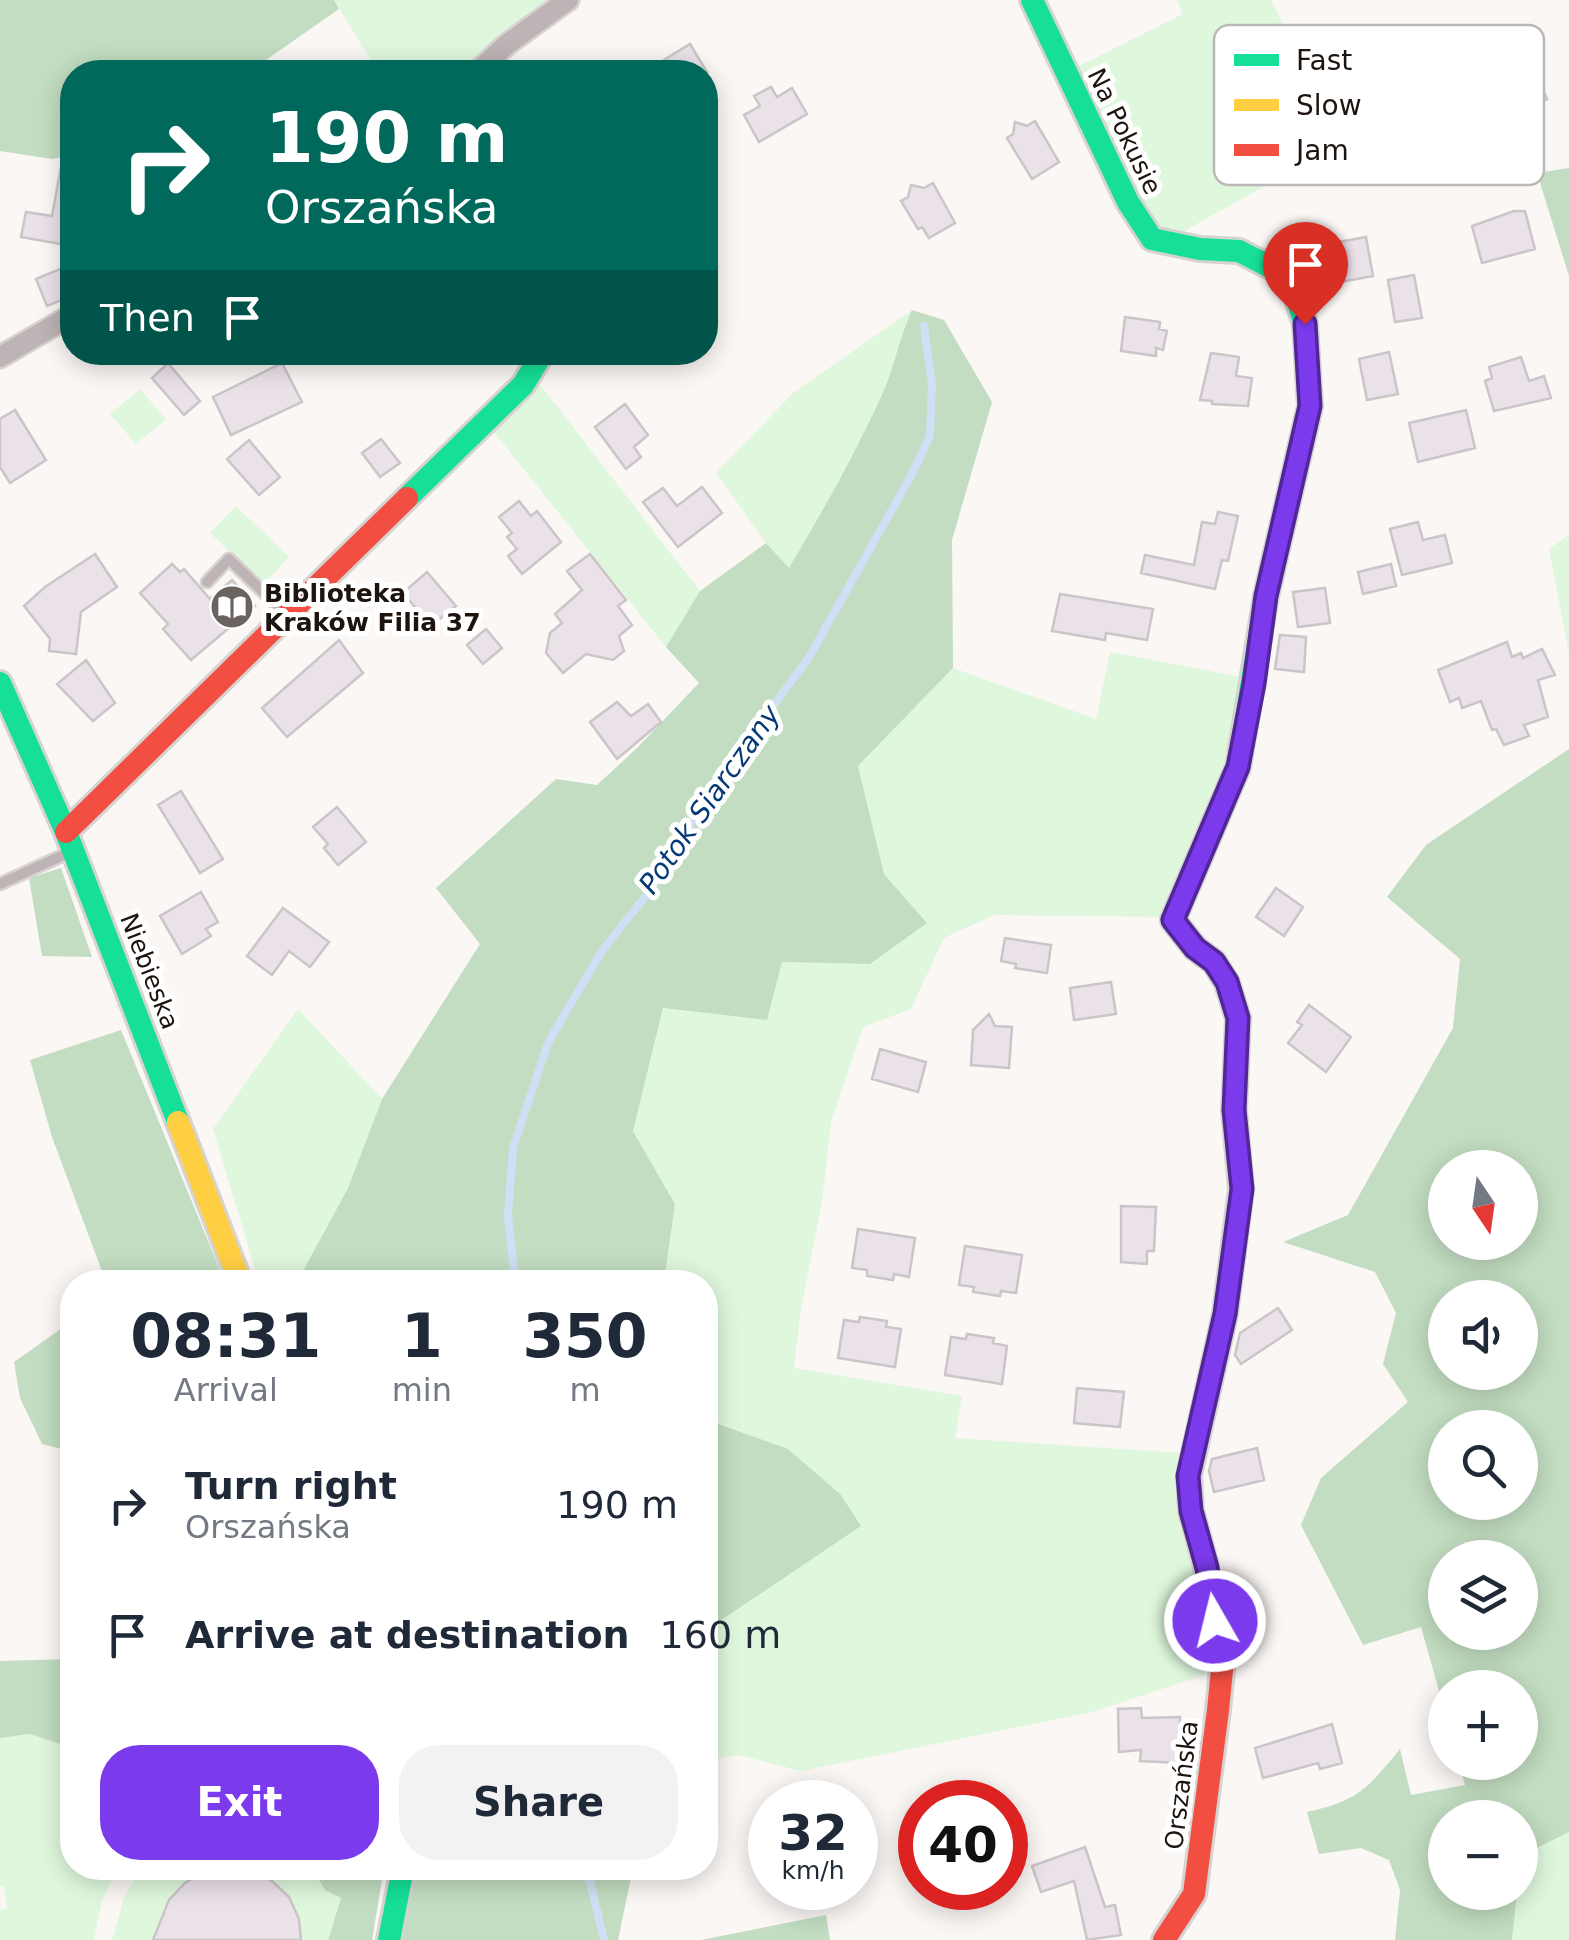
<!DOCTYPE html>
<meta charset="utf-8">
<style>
body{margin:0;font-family:"DejaVu Sans",sans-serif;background:#f2f2f3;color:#1f2937;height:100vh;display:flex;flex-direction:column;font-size:38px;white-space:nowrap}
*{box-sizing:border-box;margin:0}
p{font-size:32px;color:#747a83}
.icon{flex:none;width:55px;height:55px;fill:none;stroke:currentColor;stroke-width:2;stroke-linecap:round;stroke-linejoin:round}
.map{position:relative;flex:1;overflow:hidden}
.sheet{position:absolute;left:60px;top:1270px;width:658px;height:610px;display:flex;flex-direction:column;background:#fff;border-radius:40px;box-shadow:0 5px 25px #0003}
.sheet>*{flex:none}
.banner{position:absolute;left:60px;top:60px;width:658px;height:305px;border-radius:40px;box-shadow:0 5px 25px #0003;background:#00695c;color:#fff;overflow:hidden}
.needle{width:65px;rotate:167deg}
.tools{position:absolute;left:1428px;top:1150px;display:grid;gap:20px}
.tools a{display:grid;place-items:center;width:110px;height:110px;border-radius:50%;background:#fff;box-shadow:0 5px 25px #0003;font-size:50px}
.speed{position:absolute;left:748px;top:1780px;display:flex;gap:20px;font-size:50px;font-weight:700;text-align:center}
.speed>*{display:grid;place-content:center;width:130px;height:130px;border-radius:50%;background:#fff;box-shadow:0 5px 25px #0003;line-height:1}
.speed small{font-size:25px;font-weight:400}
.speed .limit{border:15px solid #d22;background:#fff;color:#111}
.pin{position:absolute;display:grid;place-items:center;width:85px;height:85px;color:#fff;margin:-102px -42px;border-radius:50% 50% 50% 0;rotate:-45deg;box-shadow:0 0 10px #0007}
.pin .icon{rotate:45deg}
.me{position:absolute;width:110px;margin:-55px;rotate:352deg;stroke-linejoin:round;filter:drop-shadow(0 0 8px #0008)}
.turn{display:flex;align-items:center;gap:35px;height:210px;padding:0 40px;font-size:45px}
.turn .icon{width:130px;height:130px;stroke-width:2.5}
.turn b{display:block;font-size:70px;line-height:85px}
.then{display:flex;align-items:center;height:95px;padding:0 40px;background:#0003;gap:20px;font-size:38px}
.eta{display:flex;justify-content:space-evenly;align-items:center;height:170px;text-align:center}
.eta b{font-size:60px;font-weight:700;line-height:70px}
.cta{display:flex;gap:20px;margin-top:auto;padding:20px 40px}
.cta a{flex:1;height:115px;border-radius:40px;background:#7c3aed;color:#fff;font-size:40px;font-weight:700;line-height:115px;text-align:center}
.cta a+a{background:#f2f2f3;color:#1f2937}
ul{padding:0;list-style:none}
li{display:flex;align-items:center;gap:30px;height:130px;padding:0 40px}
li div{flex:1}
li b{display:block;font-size:38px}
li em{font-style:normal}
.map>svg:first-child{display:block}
.green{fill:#dff8dd}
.forest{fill:#c2ddc1;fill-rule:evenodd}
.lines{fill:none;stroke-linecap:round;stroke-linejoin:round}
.stream{stroke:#d0dff6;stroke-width:8}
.building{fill:#ebe1e9;stroke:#cac5c8;stroke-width:2.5}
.lane-casing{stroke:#d6d3d1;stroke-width:15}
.street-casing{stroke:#d6d3d1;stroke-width:25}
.fast-casing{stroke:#d6d3d1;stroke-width:28}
.slow-casing{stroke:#d6d3d1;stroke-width:28}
.jam-casing{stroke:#d6d3d1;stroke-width:28}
.lane{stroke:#beb3b5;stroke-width:10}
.street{stroke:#beb3b5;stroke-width:20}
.fast{stroke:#16e098;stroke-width:22}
.slow{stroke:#ffcf43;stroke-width:22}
.jam{stroke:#f24e42;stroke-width:22}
.route-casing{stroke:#51269a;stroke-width:25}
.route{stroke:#7c3aed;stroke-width:18}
.labels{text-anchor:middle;stroke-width:10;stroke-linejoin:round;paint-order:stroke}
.street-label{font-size:25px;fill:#1e140f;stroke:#fff}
.poi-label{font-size:25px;font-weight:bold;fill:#1e140f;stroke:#fff;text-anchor:start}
.water-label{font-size:28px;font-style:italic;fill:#063a77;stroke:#fff}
.key{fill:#fff;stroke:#bcb8b7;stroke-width:2.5}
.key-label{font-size:28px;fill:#1e140f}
</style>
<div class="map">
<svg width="1569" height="1940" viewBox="0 0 1569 1940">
<rect width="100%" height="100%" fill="#faf7f5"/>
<path class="green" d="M334,0h219l-65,44 -29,28h-81z
M1177,0h94l72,143 -159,88 -31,-5 -80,-157 110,-55z
M912,310c-13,28 -18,59 -31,87 -27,59 -60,115 -92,172l-23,-26 -50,-70 77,-80z
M538,382l162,209 -34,56 -176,-220z
M140,389l26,30 -30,25 -26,-30z
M236,506l53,51 -25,27 -54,-51z
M1569,535v119l-20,-105z
M1110,652l137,26 -25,96 -60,143 -168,-2 -50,23 -33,71 -48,18 -32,95 -9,80 -21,108 -7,58 168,28 -7,42 228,15 3,62 18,160 -112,37 -291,59 -62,-16 -34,6v-130l155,-105 -72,-77 -83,-31v-136h-41l11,-78 -42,-73 30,-123 104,12 15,-58 88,2 56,-42 -42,-48 -26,-108 95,-98 143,51z
M298,1009l84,90 -34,89 -51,94h-38l-46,-153z
M30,1734l42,14v120h46l-16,32 -8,40h-94v-30l7,-2 -3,-21 -4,-2v-147z
M1569,1832v108h-57l5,-47 3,-1 1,-36z
M142,1868h170l13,22 16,7 -13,43h-216l13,-45z"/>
<path class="forest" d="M0,0h334l5,9 -76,53 5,10h-196v83l-20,4 -52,-8z
M1569,168v108l-32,-103z
M912,310l32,10 48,82 -40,138 1,128 -95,98 26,108 43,49 -57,41 -88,-2 -15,58 -104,-12 -30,123 42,73 -11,78h-367l51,-94 34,-89 98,-155 -44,-56 120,-109 41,6 40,-37 62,-65 -33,-36 34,-56 66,-48 23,25c33,-56 65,-112 92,-171 13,-28 18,-59 31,-87z
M1569,749v1083l-48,24 -1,9v-47h-75v74l72,1 -5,47h-117l5,-50 -11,-30 -28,-12 -42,6 -12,-42c51,-11 60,-23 93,-63l11,46 54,-10 -6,-22 61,-1v-74h-75v24l-24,-85 -58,18 -62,-120 20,-47 87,-76 -25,-38 13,-51 -21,-41 -92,-30 65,-27 105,-187 7,-69 -73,-62 39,-52zM1445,1168h75v74h-75zM1445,1298h75v74h-75zM1445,1428h75v74h-75zM1445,1558h75v74h-75z
M61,868l31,89 -50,-1 -13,-78z
M121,1030l104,252h-119l-54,-145 -22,-77z
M72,1321v129l-2,1 -28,-7 -22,-46 -6,-36z
M705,1419l83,30 53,46 20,31 -156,105z
M72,1659v89l-42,-14 -30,4v-77z
M312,1868h72l-12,72h-44l13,-42 -16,-8z
M416,1868h217l-15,72h-216z
M826,1915l4,25h-129z"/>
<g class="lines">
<path class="stream" d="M515,1282l-7,-66 5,-68 35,-105 53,-91 51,-64 60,-100 96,-129 103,-183 19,-40 2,-53 -8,-57
M582,1868l8,14 14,58"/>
</g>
<path class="building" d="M690,44l17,28h-35l-8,-12z
M1537,75l10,24 -45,19 -10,-24z
M771,87l6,10 15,-9 15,26 -48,28 -15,-27 16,-9 -6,-10z
M1035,121l24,41 -27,17 -25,-41 6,-4 2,-12 12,4z
M62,161l10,1v84l-51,-9 5,-25 26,4z
M933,183l22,40 -26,15 -7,-11 -4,2 -17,-28 7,-4 3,-12 13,3z
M1514,211h11l10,38 -53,14 -10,-37z
M1366,237l7,39 -43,8 -4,-23 5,-1 -3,-16z
M72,264v32l-25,10 -11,-27z
M1414,275l8,43 -27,4 -7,-42z
M1125,317l35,5 -1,7 8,2 -4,19 -7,-2v8l-35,-5z
M1389,352l9,42 -31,6 -8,-41z
M1211,353l28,4 -3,19 16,2 -4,28 -36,-2v-3l-12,-1z
M1521,357l8,24 15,-5 7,22 -57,13 -9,-30 7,-3 -3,-11z
M168,363l32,38 -16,14 -32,-37z
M282,363l20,39 -71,33 -18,-38z
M625,404l23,31 -14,12 7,10 -15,12 -31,-42z
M15,410l31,50 -36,23 -10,-16v-48z
M1466,410l9,38 -57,14 -9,-39z
M381,439l19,24 -20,14 -18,-24z
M249,440l31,37 -21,18 -32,-36z
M702,487l20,26 -44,34 -35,-45 20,-14 14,18z
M519,501l12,15 6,-5 24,31 -39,32 -14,-18 9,-7 -10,-12 5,-4 -13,-16z
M1218,512l20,4 -10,45 -6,-1 -7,29 -74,-16 4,-18 49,10 8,-43 13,2z
M1418,522l5,18 22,-5 7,28 -50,12 -12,-46z
M95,554l22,33 -36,25 -5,42 -27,-3 1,-12 -26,-33 21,-19z
M590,554l36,46 -8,6 14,19 -13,11 5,15 -11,9 -27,-6 -23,19 -17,-20 4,-20 12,-10 -7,-9 27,-24 -15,-19z
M172,564l8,8 4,-3 26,30 22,-19 23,26 -64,54 -28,-31 5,-5 -28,-31z
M1391,564l5,22 -33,8 -5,-22z
M427,572l29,34 -25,20 -28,-33z
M1325,588l5,35 -32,4 -5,-35z
M1060,594l93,15 -6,31 -41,-7 -1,7 -53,-9z
M486,629l16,19 -19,16 -16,-19z
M1280,635l26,2 -2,35 -29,-3z
M339,640l24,33 -76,64 -25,-29z
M1507,642l5,15 9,-4 2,5 19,-9 13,26 -17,5 10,37 -24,8 5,11 -25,9 -8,-16 -4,1 -11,-29 -19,7 -3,-10 -9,4 -12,-32z
M86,660l29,43 -22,18 -36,-37z
M617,702l14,14 17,-12 13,18 -44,37 -27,-37z
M181,791l42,68 -23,14 -42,-68z
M337,807l29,35 -28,23 -14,-17 4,-4 -15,-17z
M1276,888l27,19 -19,29 -28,-19z
M201,892l17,30 -12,7 5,7 -29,18 -22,-38z
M283,908l46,34 -19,25 -21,-16 -17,24 -25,-19z
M1005,938l46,7 -4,28 -32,-5 1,-4 -15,-3z
M1111,982l5,32 -42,6 -4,-32z
M1309,1005l42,32 -25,35 -38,-29 14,-18 -5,-3z
M989,1014l6,12 17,1 -3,41 -38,-3 2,-35z
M880,1049l46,13 -8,30 -46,-13z
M1121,1206l35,1 -2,44h-7v13l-26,-2z
M858,1229l57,9 -6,39 -15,-3 -1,6 -26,-4v-6l-15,-2z
M965,1246l57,9 -6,38 -15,-2 -1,5 -27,-4 1,-5 -15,-2z
M1278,1308l14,22 -51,34 -6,-9 5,-22z
M860,1317l27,4 -1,6 15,2 -6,38 -57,-9 6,-38 15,2z
M967,1334l27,4 -1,5 14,3 -5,38 -57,-9 6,-38 15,2z
M1077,1388l47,4 -4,35 -46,-4z
M1257,1448l7,32 -50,12 -5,-21 3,-12z
M1141,1708l1,10 38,-1v46l-40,-2 1,-11 -22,2 -1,-43z
M1332,1724l10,39 -22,6 -2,-6 -55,15 -8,-30z
M1085,1847l20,60 10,-2 6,30 -34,5 -13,-59 -33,11 -9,-26z
M224,1868l28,2 20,11 17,16 10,22 2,21h-148l16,-40 16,-17 21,-12z"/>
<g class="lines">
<defs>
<path id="lane" d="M207,582l22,-23 56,54
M0,884l68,-31"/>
<path id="street" d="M477,72l29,-27 62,-45
M0,357l72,-42"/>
<path id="fast" d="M1032,0l96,202 24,37 48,10 39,2 43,22 11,13 12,38 5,82 -44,190 -28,171 -37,87
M407,498l116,-113 20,-33
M0,683l66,149 112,290
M389,1940l14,-72"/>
<path id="slow" d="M1201,854l-28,66 22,28 19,14 13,21 11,35 -4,92 7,79 -16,125 -36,161 2,36 14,51
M178,1122l62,160"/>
<path id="jam" d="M66,832l341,-334
M1164,1940l30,-46 24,-184 5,-50 -18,-98"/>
</defs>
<use href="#lane" class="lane-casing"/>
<use href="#street" class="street-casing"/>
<use href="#fast" class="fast-casing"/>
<use href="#slow" class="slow-casing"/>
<use href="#jam" class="jam-casing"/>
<use href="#lane" class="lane"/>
<use href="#street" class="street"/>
<use href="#fast" class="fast"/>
<use href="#slow" class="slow"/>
<use href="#jam" class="jam"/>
</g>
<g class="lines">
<defs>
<path id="route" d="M1215,1621l-8,-53 -16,-57 -3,-35 37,-162 17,-125 -8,-79 4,-92 -11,-36 -13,-20 -19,-14 -22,-28 65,-153 16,-83 12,-88 44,-190 -5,-82"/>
</defs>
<use href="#route" class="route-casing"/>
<use href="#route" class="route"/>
</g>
<defs>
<symbol id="library-disc" viewBox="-11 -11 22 22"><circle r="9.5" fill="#6b6360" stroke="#fff"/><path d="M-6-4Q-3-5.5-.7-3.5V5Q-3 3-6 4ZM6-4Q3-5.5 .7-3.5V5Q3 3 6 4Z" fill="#fff"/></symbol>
</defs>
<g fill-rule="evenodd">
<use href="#library-disc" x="207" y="582" width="50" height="50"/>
</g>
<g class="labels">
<g class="street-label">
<text transform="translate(1125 131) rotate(64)" y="9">Na Pokusie</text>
<text transform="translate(150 971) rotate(69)" y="9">Niebieska</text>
<text transform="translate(1181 1785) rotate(-83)" y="9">Orszańska</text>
</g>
<g class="poi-label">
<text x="264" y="602">Biblioteka<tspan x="264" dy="29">Kraków Filia 37</tspan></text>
</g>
<g class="water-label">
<text transform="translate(709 799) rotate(-55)" y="10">Potok Siarczany</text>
</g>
</g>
<rect x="1214" y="25" width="330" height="160" rx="15" class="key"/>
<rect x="1234" y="54" width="45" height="12" fill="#16e098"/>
<rect x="1234" y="99" width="45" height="12" fill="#ffcf43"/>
<rect x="1234" y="144" width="45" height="12" fill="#f24e42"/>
<g class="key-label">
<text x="1296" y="70">Fast</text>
<text x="1296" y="115">Slow</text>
<text x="1296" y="160">Jam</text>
</g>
</svg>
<div class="tools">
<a><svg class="needle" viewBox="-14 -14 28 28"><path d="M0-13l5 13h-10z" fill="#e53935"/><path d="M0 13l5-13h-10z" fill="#747a83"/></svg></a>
<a><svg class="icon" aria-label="sound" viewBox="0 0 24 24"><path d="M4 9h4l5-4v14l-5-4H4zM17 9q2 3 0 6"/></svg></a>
<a><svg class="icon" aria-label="search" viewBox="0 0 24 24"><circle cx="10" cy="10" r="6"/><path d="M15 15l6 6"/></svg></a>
<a><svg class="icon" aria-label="layers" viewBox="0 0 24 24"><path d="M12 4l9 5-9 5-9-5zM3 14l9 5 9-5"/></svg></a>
<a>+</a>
<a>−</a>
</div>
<div class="speed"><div>32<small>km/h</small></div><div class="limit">40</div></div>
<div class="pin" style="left:1305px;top:324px;background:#d93025"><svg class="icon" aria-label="arrive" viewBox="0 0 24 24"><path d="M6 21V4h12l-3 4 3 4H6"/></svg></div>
<svg class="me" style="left:1215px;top:1621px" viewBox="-20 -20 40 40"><circle r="17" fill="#7c3aed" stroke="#fff" stroke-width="3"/><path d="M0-11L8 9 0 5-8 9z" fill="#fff"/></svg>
<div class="banner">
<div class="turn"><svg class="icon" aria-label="right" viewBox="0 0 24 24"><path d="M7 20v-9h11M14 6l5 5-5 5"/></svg><div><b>190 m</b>Orszańska</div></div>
<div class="then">Then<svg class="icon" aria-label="arrive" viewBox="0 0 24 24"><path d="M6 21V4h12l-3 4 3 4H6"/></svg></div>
</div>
<section class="sheet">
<div class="eta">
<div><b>08:31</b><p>Arrival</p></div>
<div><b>1</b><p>min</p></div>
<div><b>350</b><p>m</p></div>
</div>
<ul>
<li><svg class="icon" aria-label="right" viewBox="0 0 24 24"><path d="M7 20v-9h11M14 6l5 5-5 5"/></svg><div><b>Turn right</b><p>Orszańska</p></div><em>190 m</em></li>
<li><svg class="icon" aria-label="arrive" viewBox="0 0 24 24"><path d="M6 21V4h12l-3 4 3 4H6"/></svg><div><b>Arrive at destination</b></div><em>160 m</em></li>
</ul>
<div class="cta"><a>Exit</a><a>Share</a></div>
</section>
</div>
